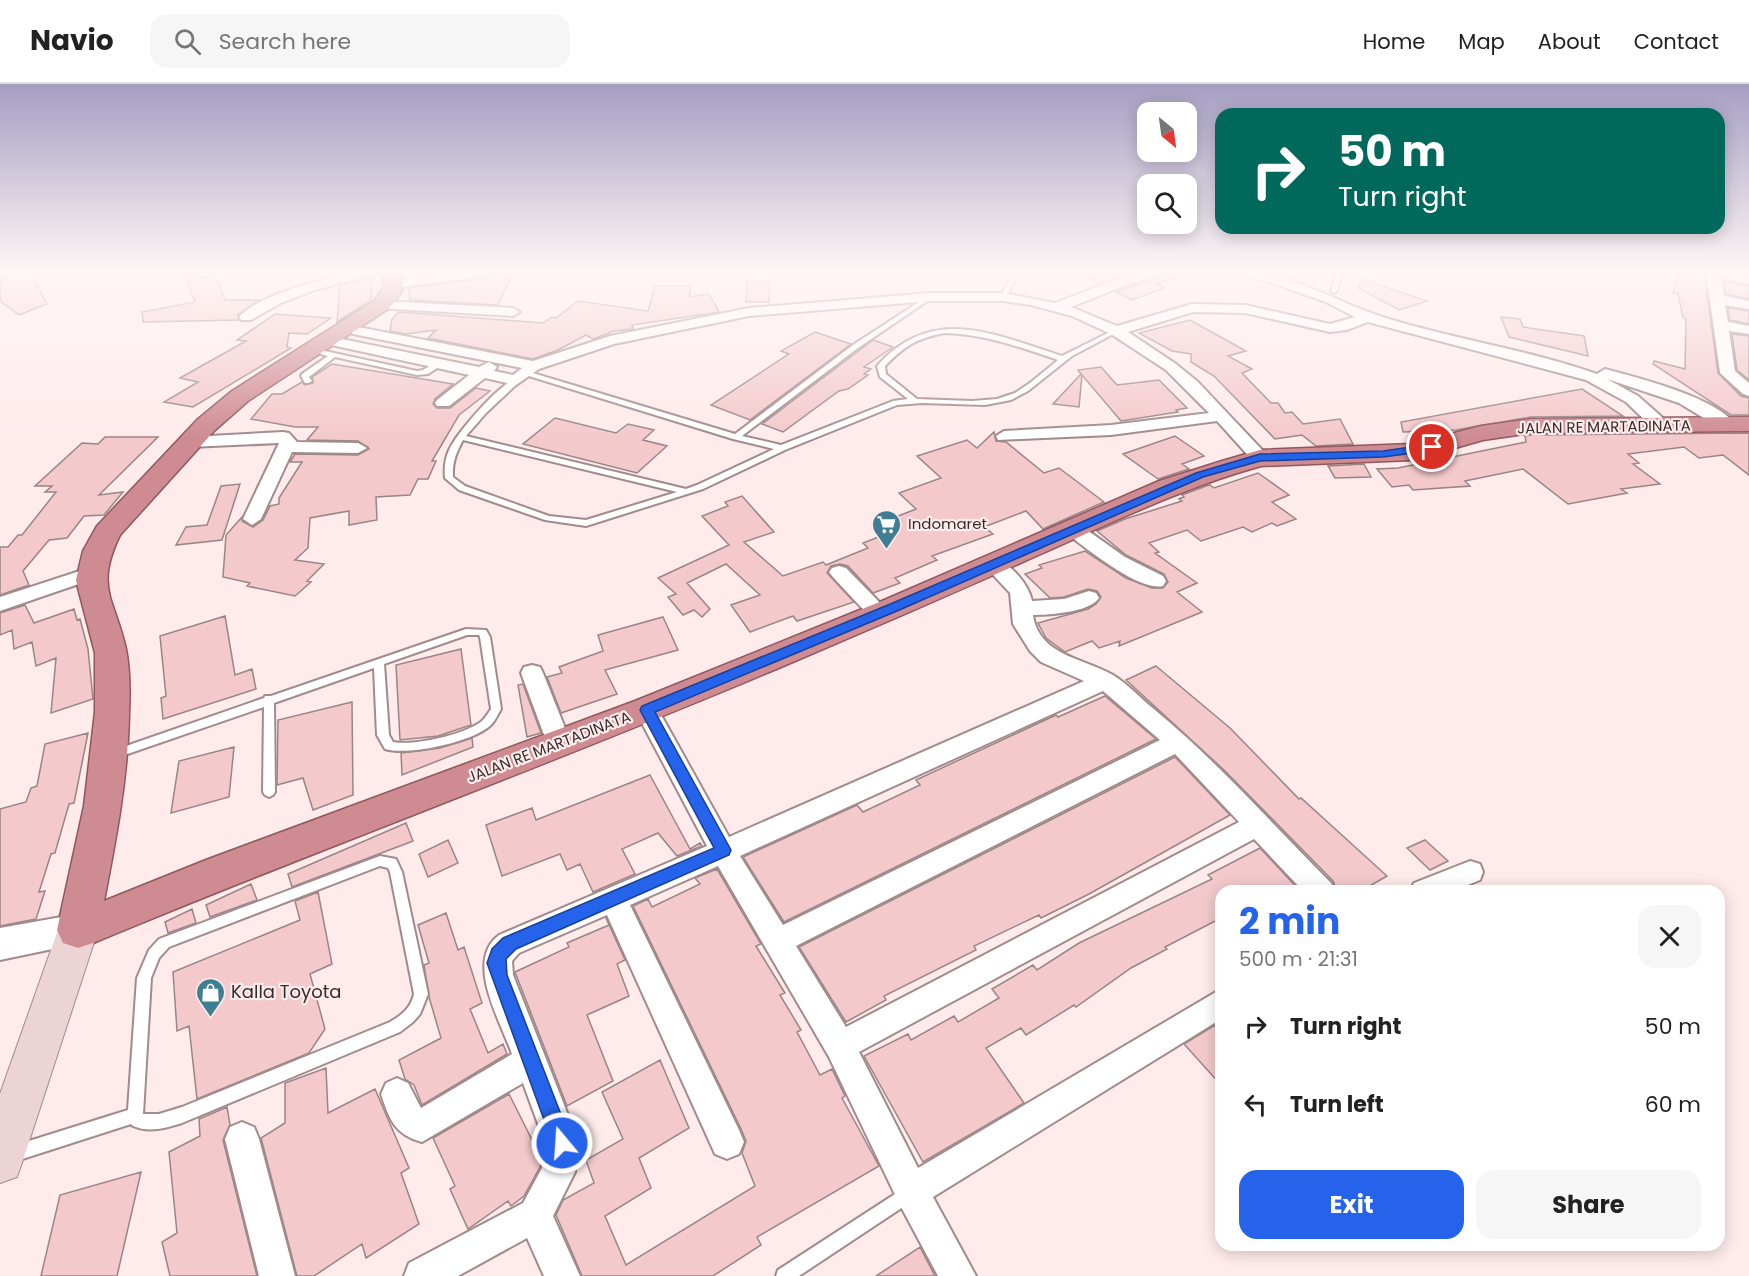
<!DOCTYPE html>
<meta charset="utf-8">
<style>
body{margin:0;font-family:Poppins,sans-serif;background:#f6f6f6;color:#222;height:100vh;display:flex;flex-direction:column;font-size:22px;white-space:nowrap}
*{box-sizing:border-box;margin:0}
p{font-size:20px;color:#767676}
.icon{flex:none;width:33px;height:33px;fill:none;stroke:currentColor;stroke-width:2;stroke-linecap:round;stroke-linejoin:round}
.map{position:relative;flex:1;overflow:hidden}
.drawer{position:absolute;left:1215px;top:801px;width:510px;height:366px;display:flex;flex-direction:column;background:#fff;border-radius:18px;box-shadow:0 3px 15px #0003}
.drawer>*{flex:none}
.hud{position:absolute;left:1215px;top:24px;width:510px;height:126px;border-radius:18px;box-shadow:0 3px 15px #0003;background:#00695c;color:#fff;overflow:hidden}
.needle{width:39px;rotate:151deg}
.controls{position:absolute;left:1137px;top:18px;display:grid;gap:12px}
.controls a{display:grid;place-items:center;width:60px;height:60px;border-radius:12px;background:#fff;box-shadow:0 3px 15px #0003;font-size:30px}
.pin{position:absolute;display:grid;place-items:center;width:51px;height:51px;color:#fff;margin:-26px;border:3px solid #fff;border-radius:50%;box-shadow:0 2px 6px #0007}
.me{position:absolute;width:66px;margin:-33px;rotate:342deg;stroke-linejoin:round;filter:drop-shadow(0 0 4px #0008)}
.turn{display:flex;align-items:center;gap:21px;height:126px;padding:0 24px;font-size:27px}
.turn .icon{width:78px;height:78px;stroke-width:2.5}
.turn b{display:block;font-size:42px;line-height:51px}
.round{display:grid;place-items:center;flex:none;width:63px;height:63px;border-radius:18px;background:#f6f6f6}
.head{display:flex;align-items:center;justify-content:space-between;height:102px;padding:0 24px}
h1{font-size:36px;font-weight:700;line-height:45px;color:#2563eb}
.primary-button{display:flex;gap:12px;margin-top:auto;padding:12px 24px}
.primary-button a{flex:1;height:69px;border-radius:18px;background:#2563eb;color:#fff;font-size:24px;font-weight:700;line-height:69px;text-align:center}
.primary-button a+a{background:#f6f6f6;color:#222}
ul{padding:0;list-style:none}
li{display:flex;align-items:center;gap:18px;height:78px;padding:0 24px}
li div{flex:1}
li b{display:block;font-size:22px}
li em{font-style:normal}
header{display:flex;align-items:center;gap:36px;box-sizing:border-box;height:84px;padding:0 30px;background:#fff;border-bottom:2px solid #e0e0e0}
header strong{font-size:28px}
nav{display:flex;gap:33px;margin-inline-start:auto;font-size:21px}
.search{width:420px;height:54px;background:#f6f6f6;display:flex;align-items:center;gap:15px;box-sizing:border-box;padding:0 21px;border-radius:18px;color:#767676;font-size:22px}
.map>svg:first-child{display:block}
.building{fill:#f3c9cc;stroke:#9a8586;stroke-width:1.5}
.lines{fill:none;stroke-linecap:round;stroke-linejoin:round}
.service-casing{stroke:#a18b8c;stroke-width:4}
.minor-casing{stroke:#a18b8c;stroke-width:4}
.tertiary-casing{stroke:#a18b8c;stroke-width:4}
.secondary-casing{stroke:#a18b8c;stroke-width:2}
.trunk-casing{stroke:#90575d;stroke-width:3}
.service{fill:#fff;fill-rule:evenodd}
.minor{fill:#fff;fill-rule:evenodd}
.tertiary{fill:#fff;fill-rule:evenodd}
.secondary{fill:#ecd4d6;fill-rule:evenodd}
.trunk{fill:#ce8b92;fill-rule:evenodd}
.route{fill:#2563eb;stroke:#184099;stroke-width:1.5}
.labels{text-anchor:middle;stroke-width:4.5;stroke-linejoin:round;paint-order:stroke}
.street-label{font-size:15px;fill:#342c2c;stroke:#ffebec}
.poi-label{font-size:15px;fill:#342c2c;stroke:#ffebec;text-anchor:start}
.near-poi-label{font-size:18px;fill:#342c2c;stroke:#ffebec;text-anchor:start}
</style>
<header>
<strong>Navio</strong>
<div class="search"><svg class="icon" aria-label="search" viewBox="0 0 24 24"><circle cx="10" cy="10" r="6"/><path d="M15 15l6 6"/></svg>Search here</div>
<nav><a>Home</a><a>Map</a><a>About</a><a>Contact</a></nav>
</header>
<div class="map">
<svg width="1749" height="1192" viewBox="0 0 1749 1192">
<rect width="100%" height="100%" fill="#ffebec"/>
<path class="building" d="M2,187h28l17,33 -28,11 -19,-14v-21l7,-2z
M183,187h11l8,7 13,-4 10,26h34l-21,15v5l-95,2 -1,-10 53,-10z
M498,187h16l-16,34 -88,-5 -1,-12 81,-11z
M1074,187h67l-42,13z
M1178,187h7v3l-28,10 8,4 -33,12 -16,-8z
M1679,187h25l14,102 23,23 8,2v17h-18l-78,-51 1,-3 31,8 1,-50 -3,-1 -5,-24 -5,-1z
M372,193l-1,23 -34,22 3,-37z
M1362,195l41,14 24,8 -28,9 -41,-22z
M770,197l-1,21h-23l1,-20z
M1724,197l25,5v13l-23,-5z
M655,202h36l-2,11 20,-3 10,18 -87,13 1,4 -19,2 -21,8 -7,-4 -28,15 -25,9 -105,-21 8,-8 -30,4 -16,-3 2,-12 7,-7 144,11 9,-6 4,1 22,-17 70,10z
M1728,224l21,3v13l-19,-4z
M275,230l56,4 -24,16 -18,-1 -2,14 4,1 -98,59 -29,-5 34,-20 -18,-4 66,-37 -9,-1z
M1501,233l19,2 3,8 61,9 4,20 -79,-19z
M1190,236l56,31 -18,5 24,13 -10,4 29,30h7l7,10 7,-1 11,12 37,-5 13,25 -37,2 -14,-11 -27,4 -61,-63 -23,-14v-8l-19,-3 -33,-18z
M815,248l36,12 -101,76 -39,-15 78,-51 -8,-3z
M1732,250l17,2v44l-12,-10z
M873,256l20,7 -29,20 7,2 -7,5 4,1 -20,14 -9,2 -56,41 -21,-8z
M332,280l121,20 -18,15 -2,5 4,4h13l26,-20 14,3 -31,24 -27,46h4l-8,18h-10l-8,16 -34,2 1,23 -28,5v-14l-39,7 -2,30 -13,12 29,4 -17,17 4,1 -16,14 -48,-10 3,-3 -27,-6 3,-42 16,-18v4l11,6 10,-7 7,-14 9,-2v-6l23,-36h-12l5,-8 63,1 11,-6 -11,-8 -51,-1 11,-13h-23l-44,-8 21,-25h10l20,-12 3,3 8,-2 -1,-6z
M1101,283l16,18 42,-5 28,28 -11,2 2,2 -57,9 -39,-46 -3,32 -26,-3 28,-30 -3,-4z
M1582,305l41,27 -92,1 -75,13 -53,2 -2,-10z
M555,334l61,15 12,-9 26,6 -11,10 24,6 -30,27 -114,-29z
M994,348l2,9 10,1 38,31 15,-5 45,34 -61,27 -17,-18 -42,16 9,7 -61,22 5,4 -42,18 5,5 -27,10 -25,-27 -8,-2 -9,2 -4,7 27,29 -57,19 -4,-5 -43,16 -19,-27 29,-10 -34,-31 -39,19 23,26 -8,8 -8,-7 -11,5 -15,-18 8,-3 -18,-16 71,-33 -27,-29 26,-10 -3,-4 17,-6 32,36 -30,10 39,34 40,-14 3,3 42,-17 -5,-5 26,-10 -11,-9 38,-15 -17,-16 42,-15 -24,-22 50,-16 10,8z
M1749,349v42l-26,-20 -24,3 -15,-11 -56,7 11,9 -6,1 27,20 -39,5 6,4 -59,11 -45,-35 -58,12 5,5 -57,4 -4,-5 -17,2 -15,-18 21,-1 128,-26 -1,-6 6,-1z
M1175,352l29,20 -22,8 7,5 -31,10 -35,-25z
M105,353h53l-59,58 24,-3 -19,23 -20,1 -17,22 -18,2 -26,31 6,14 -29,10v-48h8l10,-12h4l34,-43h-11l7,-6h-17l47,-43 16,1z
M1364,380l7,13 -36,1 -7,-12z
M1258,389l31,22 -17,7 24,17 -19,7 -5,-3 -20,9 -9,-5 -42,14 -14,-11 -38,13 10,9 -4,1 42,30 -20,9 25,20 -83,34 1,-5 -21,7 -7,-7 -27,11 -19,-14 -8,-15 50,-14 8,-5 5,-7 -4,-6 -9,-2 -24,8 -14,1 -25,-24 17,-6 -3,-3 46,-14 41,27 26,10h11l5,-6 -4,-8 -38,-19 -29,-24 28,-12 57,-18 -3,-2 5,-2 -2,-2 24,-9 4,-1 4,3z
M240,400l-18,56 -46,5 10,-18 21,-2 14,-39z
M25,521l9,18 40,-14 3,11 3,-1 8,30 5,50 -42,14 5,-55 -20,8 -4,-24 -18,7 -2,-19 -12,5v-22z
M225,532l10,59 17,-6 4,20 -93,30 -2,-21 5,-2 -6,-60z
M663,533l15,33 -73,20 12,24 -56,19 -14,-36 15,-4 -3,-6 44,-16 -5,-16z
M461,565l10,76 -33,11 -38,4 -4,-75z
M1156,582l74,62 69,71 2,-1 86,78 -26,15h-24l-4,-10 -108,-110 -99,-91z
M523,600l18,49 -14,4 -9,-52z
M1105,612l51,43 -372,183 -41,-65 114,-52 6,7 57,-27 -4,-5 140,-65 2,2z
M352,618l1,93 -40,15 -10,-32 -26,7 1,-65z
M88,649l-14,70 -5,1 -14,49 -4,1 -12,38 6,-1 -9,28 -36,7v-117l26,-7 5,-14 6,-2 8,-42z
M472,654l1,9 -71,28 -1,-22 39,-5z
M234,663l-5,50 -58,16 8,-52z
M1175,673l55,58 -141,79 -48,24 -2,-3 -65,31 2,4 -92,46 2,4 -40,22 -47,-75z
M650,691l40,74 10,-6 2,3 -25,10 -19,-23 -36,16 13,25 -42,18 -13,-28 -13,6 -7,-16 -58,22 -16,-51 46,-17 4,12z
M406,739l7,18 -121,46 -4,-13z
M448,756l10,23 -30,14 -9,-23z
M1425,756l23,21 -18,9 -23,-22z
M1260,764l40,43h-79v27l-56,29 2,2 -36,19 -55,39 -2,-2 -48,30 -5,-7 -35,20 38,55 -101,59 -59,-106 44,-22 3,6 43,-24 4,6 41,-24 -7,-9 41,-24 4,5 42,-27 133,-64 -4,-4z
M717,785l44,75 -5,2 29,47 -5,2 21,35 -4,2 23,43 12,-6 13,27 -3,2 37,68 -122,71 4,8 -48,31h-131l-26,-61 7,-15 31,-17 -8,-23 37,-21 -21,-47 58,-32 29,68 -50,30 12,30 -46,28 21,49 129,-79 -13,-33 4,-12 -5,-12 -108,-223 15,-7 4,8 48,-23 -5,-6z
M251,800l6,16 -47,17 -4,-12z
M318,808l14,72 -22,10 15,55 -16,24 -112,46 -8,-73 -12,5 -4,-59 127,-52 -5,-19z
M192,825l4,14 -28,10 -3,-11z
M446,829l12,37 6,-3 18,56 -12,6 18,44 15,-9 4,10 -85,51 -8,-20 -9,-6 -6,-19 42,-22 -12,-41 -5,-32 5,-2 -11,-38z
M606,834l19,42 -8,4 12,32 -42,19 26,66 -46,25 -52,-134 54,-25 -2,-4 42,-18z
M1215,941l6,8v52l-37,-41z
M326,984l2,45 47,-24 34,79 -8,5 18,51 -53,34 -4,-14 -48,32h-17l-36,-138 24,-15v-40z
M509,1010l32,64 -1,9 -16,29 -13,10 -3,-5 -40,28 -18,-40 5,-3 -22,-48z
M227,1023l3,18 -7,15 34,136h-87l-8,-34 15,-9 -8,-81 31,-16 -1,-17z
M141,1088l-24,104h-76l19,-81z
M920,1163l15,29h-59z"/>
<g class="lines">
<defs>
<path id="service" d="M1015,187h6l-16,27h-4l-1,-1z
M1336,187h6l-5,20 -3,2 -3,-2z
M928,212l5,1 -75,51 -116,88 39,9 112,-44 15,-2 -28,-22 -3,-11c56,-63 118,-31 185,-10l52,-26 5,1 -47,25 -44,35 -17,9 -26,5 -63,-2 -25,2 -112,45 -82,39 -117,37 -41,-6 -86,-30 -14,-12c-1,-10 0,-19 4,-28 9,-19 48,-63 67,-72h3v4l-33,31 -20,23 220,53 11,-4 77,-36 -41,-10 -214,-66 7,-2 209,63 118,-89zM944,249c40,1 76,14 114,27l-28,23 -15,10 -18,6 -25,2 -55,-2 -31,-25 -1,-8c20,-20 30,-27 59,-33zM463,356l214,52 -91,28 -37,-4 -84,-30 -12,-9c-1,-14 3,-24 10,-37z
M311,264l106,23 6,-1 13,-8 7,2 -15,10 -11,1 -82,-18 -26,20 3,4 -4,2h-3l-4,-7 1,-2 26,-18 -19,-5v-2z
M466,545l20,1 4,7 11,72c-3,5 -6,12 -10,16 -18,17 -83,31 -106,24l-8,-14 -3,-67 -100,35 1,89 -2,3 -4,2 -4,-2 -2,-3 1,-85 -151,52 -4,-1 -2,-3 2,-3 155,-54 1,-2h6zM467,551h12l1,2 11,72c-3,4 -5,8 -9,12 -18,14 -68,25 -89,21l-4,-7 -5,-71z
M380,772l16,3 6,13 26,122 -8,20 -7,8 -13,10 -218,91c-16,5 -33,10 -49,3l-2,-2 -118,38 -6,-2 -2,-6 2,-6 6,-2 115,-36 9,-132 12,-28 10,-11zM380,782l8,2 2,4 24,122c-3,14 -12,21 -24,28l-208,85 -23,7h-16l8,-136 8,-20 10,-11z
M909,1101l6,2 2,6 -2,6 -116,77h-23l2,-6z"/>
<path id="minor" d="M216,187l-13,5 -7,-4 1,-1z
M357,187h27l-69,19 -34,13 -30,17h-10l-2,-3c20,-23 89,-39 118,-46z
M460,187h36l-6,4 -95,13 -7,-4 7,-4z
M1152,187h24l-47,13 -58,23 46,19 75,-22 53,1 85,19 25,-7 -29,-15 -89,-31c54,0 101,33 152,48 68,21 141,31 208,55l8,-5c33,9 111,28 131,56l-2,4h-12l-43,-26 -72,-24 31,17 26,23 2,4 -8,5 -6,-1 -26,-25 -40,-22 -218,-58 -21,8 -17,2 -85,-19 -52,-1 -65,20 48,32 22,18 68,72 3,4 -3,4h-12l-37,-41 -106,14 -113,5 -2,-4 8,-5 107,-6 98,-12 -43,-43 -55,-36 -39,-18 -41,-11 -28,-4h-73l-181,15 -135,28 -75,25 -23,16 -31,-7 -36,28h-12l-2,-3 2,-3 32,-25 -142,-31 -7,-4 7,-4 152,31 10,-5 8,5 -3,4 19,4 9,-7 -169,-34 -7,-4 7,-4 180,35 77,-25 139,-28 181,-15h73l52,10 65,-25z
M1706,187h21l22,5v8l-28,-6 3,18 25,5v8l-24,-4 3,17 21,4v8l-20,-3 6,40 14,12v13l-6,-2 -23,-21z
M381,217l132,7 7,4 -7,4 -137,-8v-6z
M283,348l6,1 8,9 61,1 9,5 -9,5 -66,-1 -31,67 -9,6 -9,-6 36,-76 -89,4 -9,-5 9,-5z
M1073,439l7,2 45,32 38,19 3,5 -3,5c-24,6 -77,-38 -97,-53l-3,-4z
M993,474c17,4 36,27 39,43l32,-2 25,-8 7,2 3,5c-9,14 -49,17 -66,17 6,41 51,43 80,60 15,9 28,24 42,35 63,52 118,115 176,173l4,8h-32l-49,-52 -395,213 59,116 303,-179v30l-288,178 43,79h-38l-39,-73 -70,-146 -111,-191 -88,39 109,225 5,12 -5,12 -12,5 -12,-5 -108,-239 -88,38 -7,8 1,14 66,168 -4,29 -22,44 27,60h-36l-17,-38 -69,38h-54l5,-13 114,-60 19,-35 3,-25 -22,-60 -101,59c-27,-7 -33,-23 -41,-48l5,-11 11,-5 11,5 13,25 91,-54c-11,-32 -48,-93 -13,-119l208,-89 -72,-136 4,-6 8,-2 8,2 74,133 355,-156 -43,-19 -11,-11 -17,-27 -3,-31 -27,-29 3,-4zM1103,607l57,49 -377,185 -43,-69zM1175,670l64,68 -393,205 -50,-81z
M839,482l7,2 40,41 3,5 -3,5h-14l-40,-43 -3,-4 3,-4z
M92,483l7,2 3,4 -3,4 -99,34v-14z
M532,581l8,2 3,6 28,70 -4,6 -8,3 -8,-3 -4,-6 -26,-70 3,-6z
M1470,777l10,3 3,8 -3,8 -27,11h-43l4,-8z
M242,1038l12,5 5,12 36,137h-36l-34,-137 5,-12z"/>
<path id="tertiary" d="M78,830l13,5 5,11 -5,11 -91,19v-32z"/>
<path id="secondary" d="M78,828l14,6 6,12 -75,230 -6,17 -17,6v-89l58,-164 6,-12z"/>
<path id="trunk" d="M381,187h20c7,16 -2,27 -13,38l-140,92 -33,29 -95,105c-26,53 -5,64 6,114 4,20 4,44 3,65 -1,63 -13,125 -25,187l102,-41 429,-159 247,-100 277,-120 63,-20 38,-11 152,-6 69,-18 50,-7 218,-2v14l-218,2 -48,7 -70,20 -152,6c-76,21 -146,55 -218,87 -85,38 -170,75 -255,111 -230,98 -465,183 -695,279l-15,5 -15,-5 -6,-13 27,-124 11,-94v-59l-19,-73 7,-29 14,-25 100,-106 35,-29 142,-90 10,-15z"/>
</defs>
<use href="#service" class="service-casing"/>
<use href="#minor" class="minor-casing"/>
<use href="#tertiary" class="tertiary-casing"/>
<use href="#secondary" class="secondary-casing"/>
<use href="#trunk" class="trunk-casing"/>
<use href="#service" class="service"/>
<use href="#minor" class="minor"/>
<use href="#tertiary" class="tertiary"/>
<use href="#secondary" class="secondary"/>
<use href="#trunk" class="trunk"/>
</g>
<linearGradient id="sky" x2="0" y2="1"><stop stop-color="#a59ec2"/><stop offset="0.53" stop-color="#fff6f6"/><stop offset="1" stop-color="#fff6f6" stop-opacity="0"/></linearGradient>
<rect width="1749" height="354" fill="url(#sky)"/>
<path class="route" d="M1432,360l5,3 -1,3 -53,7 -123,4 -57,16 -306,134 -242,101 76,138 -2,5 -213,94 -10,10 1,16 65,168 -3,7 -7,3 -7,-3 -68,-187 5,-14 11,-11 211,-90 -74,-138 2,-4 246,-101 308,-132 64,-19 123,-3z"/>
<defs>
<symbol id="supermarket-pin" viewBox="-11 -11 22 30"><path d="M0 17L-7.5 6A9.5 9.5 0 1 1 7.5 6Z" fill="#3f7d92" stroke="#ffebec"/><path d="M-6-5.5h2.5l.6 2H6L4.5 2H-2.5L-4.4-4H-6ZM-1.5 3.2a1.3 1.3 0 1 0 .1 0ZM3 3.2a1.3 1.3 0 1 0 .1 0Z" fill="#fff"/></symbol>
<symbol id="shop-pin" viewBox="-11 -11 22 30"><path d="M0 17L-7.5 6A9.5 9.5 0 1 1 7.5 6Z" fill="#3f7d92" stroke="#ffebec"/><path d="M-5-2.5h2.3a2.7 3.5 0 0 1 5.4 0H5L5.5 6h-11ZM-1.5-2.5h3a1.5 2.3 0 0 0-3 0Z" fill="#fff"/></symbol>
</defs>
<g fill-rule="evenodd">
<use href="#supermarket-pin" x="870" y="424" width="33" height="45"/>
<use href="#shop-pin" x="194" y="892" width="33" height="45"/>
</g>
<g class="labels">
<g class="street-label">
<text transform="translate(1604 343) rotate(-1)" y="5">JALAN RE MARTADINATA</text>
<text transform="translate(549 663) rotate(-21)" y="5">JALAN RE MARTADINATA</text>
</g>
<g class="poi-label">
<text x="908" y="445">Indomaret</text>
</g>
<g class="near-poi-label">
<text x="231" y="914">Kalla Toyota</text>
</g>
</g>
</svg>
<div class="controls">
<a><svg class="needle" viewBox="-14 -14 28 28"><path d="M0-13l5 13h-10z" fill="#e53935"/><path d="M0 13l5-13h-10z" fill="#767676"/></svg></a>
<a><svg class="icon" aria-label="search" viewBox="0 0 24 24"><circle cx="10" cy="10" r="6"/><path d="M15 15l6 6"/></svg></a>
</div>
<div class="pin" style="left:1432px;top:363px;background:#d93025"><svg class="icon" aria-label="arrive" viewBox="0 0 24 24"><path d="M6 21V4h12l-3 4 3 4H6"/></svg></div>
<svg class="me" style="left:562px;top:1059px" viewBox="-20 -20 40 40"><circle r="17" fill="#2563eb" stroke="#fff" stroke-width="3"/><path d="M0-11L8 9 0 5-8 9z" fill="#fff"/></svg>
<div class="hud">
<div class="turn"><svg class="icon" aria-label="right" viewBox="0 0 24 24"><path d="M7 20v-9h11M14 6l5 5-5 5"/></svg><div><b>50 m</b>Turn right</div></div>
</div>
<section class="drawer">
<div class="head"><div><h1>2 min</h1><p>500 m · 21:31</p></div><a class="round"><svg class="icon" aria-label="close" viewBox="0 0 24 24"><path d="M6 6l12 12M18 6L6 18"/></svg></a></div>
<ul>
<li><svg class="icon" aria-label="right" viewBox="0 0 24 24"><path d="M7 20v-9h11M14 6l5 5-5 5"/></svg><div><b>Turn right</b></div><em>50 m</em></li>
<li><svg class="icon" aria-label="left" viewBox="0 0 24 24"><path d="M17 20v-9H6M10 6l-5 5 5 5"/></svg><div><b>Turn left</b></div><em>60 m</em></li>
</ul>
<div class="primary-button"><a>Exit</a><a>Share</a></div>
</section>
</div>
